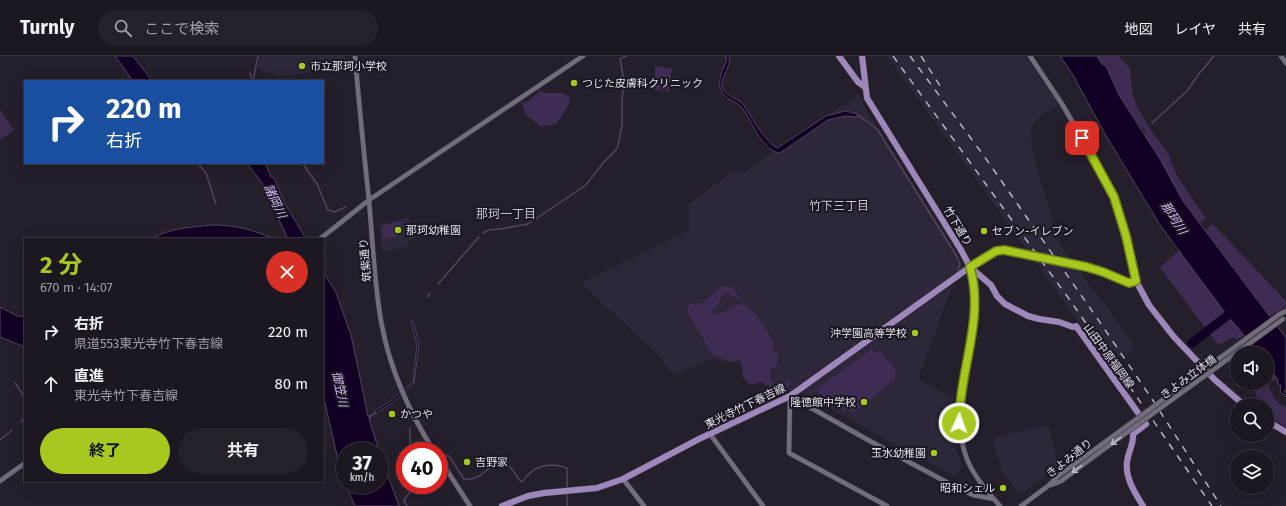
<!DOCTYPE html>
<html lang="ja">
<meta charset="utf-8">
<style>
body{margin:0;font-family:"Fira Sans","Noto Sans JP",sans-serif;background:#25202a;color:#f1f3f6;height:100vh;display:flex;flex-direction:column;font-size:15px;white-space:nowrap}
*{box-sizing:border-box;margin:0}
p{font-size:13px;color:#a09fa5}
.icon{flex:none;width:22px;height:22px;fill:none;stroke:currentColor;stroke-width:2;stroke-linecap:round;stroke-linejoin:round}
.map{position:relative;flex:1;overflow:hidden}
.panel{position:absolute;left:24px;top:182px;width:300px;height:244px;display:flex;flex-direction:column;background:#1c1721;border-radius:0px;box-shadow:0 4px 16px #0002,0 0 0 1px #3a363f}
.panel>*{flex:none}
.guide{position:absolute;left:24px;top:24px;width:300px;height:84px;border-radius:0px;box-shadow:0 4px 16px #0002,0 0 0 1px #3a363f;background:#1a4fa0;color:#fff;overflow:hidden}
.tools{position:absolute;left:1230px;top:290px;display:grid;gap:8px}
.tools a{display:grid;place-items:center;width:44px;height:44px;border-radius:50%;background:#1c1721;box-shadow:0 4px 16px #0002,0 0 0 1px #3a363f;font-size:20px}
.speed{position:absolute;left:336px;top:386px;display:flex;gap:8px;font-size:20px;font-weight:700;text-align:center}
.speed>*{display:grid;place-content:center;width:52px;height:52px;border-radius:50%;background:#1c1721;box-shadow:0 4px 16px #0002,0 0 0 1px #3a363f;line-height:1}
.speed small{font-size:10px;font-weight:400}
.speed .limit{border:6px solid #d22;background:#fff;color:#111}
.pin{position:absolute;display:grid;place-items:center;width:34px;height:34px;color:#fff;margin:-17px;border-radius:8px;box-shadow:0 2px 6px #0006}
.me{position:absolute;width:44px;margin:-22px;rotate:3deg;stroke-linejoin:round;filter:drop-shadow(0 0 3px #0008)}
.turn{display:flex;align-items:center;gap:14px;height:84px;padding:0 16px;font-size:18px}
.turn .icon{width:52px;height:52px;stroke-width:2.5}
.turn b{display:block;font-size:28px;line-height:34px}
.round{display:grid;place-items:center;flex:none;width:42px;height:42px;border-radius:21px;background:#25202a}
.overview{display:flex;align-items:center;justify-content:space-between;height:68px;padding:0 16px}
h1{font-size:24px;font-weight:700;line-height:30px;color:#a7c81f}
.action{display:flex;gap:8px;margin-top:auto;padding:8px 16px}
.action a{flex:1;height:46px;border-radius:24px;background:#a7c81f;color:#111;font-size:16px;font-weight:700;line-height:46px;text-align:center}
.action a+a{background:#25202a;color:#f1f3f6}
ul{padding:0;list-style:none}
li{display:flex;align-items:center;gap:12px;height:52px;padding:0 16px}
li div{flex:1}
li b{display:block;font-size:15px}
li em{font-style:normal}
header{display:flex;align-items:center;gap:24px;box-sizing:border-box;height:56px;padding:0 20px;background:#1c1721;border-bottom:1px solid #3a363f}
header strong{font-size:19px}
nav{display:flex;gap:22px;margin-inline-start:auto;font-size:14px}
.search{width:280px;height:36px;background:#25202a;display:flex;align-items:center;gap:10px;box-sizing:border-box;padding:0 14px;border-radius:22px;color:#a09fa5;font-size:15px}
.map>svg:first-child{display:block}
.built{fill:#2e2639}
.green{fill:#3e2c53}
.water{fill:#120024;stroke:#51445f}
.lines{fill:none;stroke-linecap:round;stroke-linejoin:round}
.stream{stroke:#51445f;stroke-width:1.5}
.river{stroke:#120024;stroke-width:9}
.minor-casing{stroke:#3d3943;stroke-width:5.5}
.major-casing{stroke:#3d3943;stroke-width:7}
.minor{stroke:#736c7c;stroke-width:4.5}
.major{stroke:#9e87ba;stroke-width:6}
.rail{stroke:#b8b4be;stroke-width:1.5;stroke-dasharray:7 7;stroke-linecap:butt}
.minor-bridge-casing{stroke:#3d3943;stroke-width:5.5;stroke-linecap:butt}
.minor-bridge{stroke:#736c7c;stroke-width:4.5}
.oneway{stroke:#c2bec9}
.route-casing{stroke:#6d8214;stroke-width:10}
.route{stroke:#a7c81f;stroke-width:7}
.poi-dot{fill:#a7c81f;stroke:#1b1622;stroke-width:1.5}
.labels{text-anchor:middle;stroke-width:4;stroke-linejoin:round;paint-order:stroke}
.poi-label{font-size:11px;fill:#e4e1ea;stroke:#1b1622;text-anchor:start}
.street-label{font-size:11px;fill:#e4e1ea;stroke:#1b1622}
.water-label{font-size:12px;font-style:italic;fill:#dbc1ff;stroke:#1b1622}
.neighbourhood-label{font-size:12px;fill:#cac3d4;stroke:#1b1622}
</style>
<header>
<strong>Turnly</strong>
<div class="search"><svg class="icon" aria-label="search" viewBox="0 0 24 24"><circle cx="10" cy="10" r="6"/><path d="M15 15l6 6"/></svg>ここで検索</div>
<nav><a>地図</a><a>レイヤ</a><a>共有</a></nav>
</header>
<div class="map">
<svg width="1286" height="450" viewBox="0 0 1286 450">
<rect width="100%" height="100%" fill="#251f2c"/>
<path class="built" d="M259,0h86l2,13 -68,7 -21,-7z
M887,0h138l33,47 -1,3 -14,8 -7,6 -5,9 1,18 3,12 23,82 17,27 4,1 7,12 25,31 24,35 -1,2 -25,17 -74,-105z
M859,38l8,18 89,140 8,18 -178,124 -42,-30 -23,-3 -6,-3 -42,17 -13,-18 -79,-74 108,-53v-26l44,-33 10,2z
M409,161l3,7h3l4,12 -11,6 -1,4 -20,6 -2,-1 -3,1 -3,-27z
M953,228l-35,95 35,18 -1,18 1,17 3,16 6,17 -7,12 -155,-85z
M1045,369l4,2 9,38 -1,2 -35,27h-3l-17,-23 -10,-33z"/>
<path class="green" d="M1098,0h21l11,13 3,27 4,11 17,28 13,16 10,24 12,19 17,24 -7,6 -16,-23 -39,-68 1,-2 -3,-4 -1,1 -22,-33z
M655,10l17,2 -3,23 -14,-1z
M541,34l2,3h21l5,4 1,6 -14,21 -15,3 -16,-13 -3,-12h5z
M0,53l14,21 -14,10z
M401,165l3,11 -5,2 -1,2 -15,4 -1,-14z
M1213,168l73,77v5l-16,10 -65,-86z
M1179,195l47,63 18,21 -6,4 -5,-1 -15,7 -58,-78z
M724,229l8,2 2,4 10,11 -19,-10 -9,15 -6,5c13,5 14,-2 25,-7 16,-7 32,27 39,38l-2,7 6,3 -1,13 -7,4c-1,7 1,14 8,17l10,-7 3,3 -8,11 -22,-12 -11,3 -7,-7 -2,-18 -12,1 -17,-7 -26,-44 4,-6 12,-1z
M872,293l3,4 6,-1 15,18 -1,9 -41,34 -4,-3 -6,1 -29,-21z
M1267,308l11,16h-6l-2,-2 -2,1c2,13 5,23 18,28v20l-19,-11v-11h-8l-7,-22h15z"/>
<path class="water" d="M115,0h18l19,25h-19z
M725,0h4c3,10 -8,19 -7,30 2,11 14,11 21,18 3,4 5,9 8,13 7,11 15,24 26,31l49,-32 19,-5 13,3 -1,3 -12,-1 -17,4 -48,33c-17,-1 -28,-32 -37,-44 -6,-9 -19,-9 -22,-19 -4,-10 2,-21 6,-30z
M1060,0h37l5,8 4,2 13,29 41,64 23,42 103,137v52l-2,1 2,3v3l-6,-6 1,-6 -3,-1v-4l-11,-16v-11h-8l-33,-39 -66,-89 -55,-91 -32,-59z
M247,107h18l6,14 3,1 11,26 21,35h-18l-26,-56z
M212,169c26,0 40,5 63,14h-124c18,-11 41,-12 61,-14z
M323,215l13,22 15,42 17,81h2v3h-1l10,32h-34v31l-6,-18 -16,-70z
M0,251l17,9 8,1v30l-25,-10z
M411,265h2l6,24 -5,38 -21,19 -18,12v-3l14,-9 24,-20 4,-37z
M379,396l20,54h-44l-9,-21h33z"/>
<g class="lines">
<path class="stream" d="M250,17l2,8
M253,25l5,-25
M857,59l7,4 13,10 79,126 4,9 -2,6
M1152,67l35,-32 11,-16 16,-19
M197,107l9,10 10,31
M302,107l15,21 11,26 6,2 12,-5
M483,177l6,-3 11,-1 28,-5 58,-39 17,-22 13,-13 2,-4 4,-21v-24l2,-20 -4,-22 6,-3
M438,228l41,-47
M427,241l3,-4
M15,327l10,15
M369,361l7,-4
M21,366l4,-5
M410,372v23
M0,384l12,-10
M439,400h10l15,23c16,3 27,-14 38,-23l19,26c4,-2 4,-5 7,-7 10,-11 26,-12 39,-7v21
M407,450l-3,-5c2,-6 8,-9 10,-16
M567,450v-14"/>
<path class="river" d="M1192,287l45,-35"/>
<defs>
<path id="minor" d="M355,0c4,49 9,97 14,145 4,42 5,84 13,125 8,43 28,88 52,125
M1030,0l32,48 33,57 19,36 12,38 10,46
M1281,0l5,7
M320,183l49,-39 214,-144
M970,211c19,64 -28,129 -3,192 7,18 21,33 33,47
M1280,258l6,-3
M710,378l53,72
M439,402l31,48
M623,423l21,27
M0,425l25,-18
M1051,429l10,-4 43,-32
M887,450l-98,-53 1,-57 78,44 82,44 23,11 21,4
M1021,450l27,-20 10,-10 43,-31"/>
<path id="major" d="M839,0l19,26 7,5
M862,0l5,42 94,152 9,17 21,18 6,11 8,8 23,12 11,3 20,3 14,5 3,-1 70,98 -13,10c1,10 -5,18 -6,28 -2,16 8,31 16,44
M1267,365l19,11
M502,450l26,-10 16,-3 53,-5 26,-9 76,-40 91,-43 180,-129 26,-16 8,-1 83,17 35,12 7,4 7,-2 13,24 25,32 41,43 29,25"/>
</defs>
<use href="#minor" class="minor-casing"/>
<use href="#major" class="major-casing"/>
<use href="#minor" class="minor"/>
<use href="#major" class="major"/>
<path class="rail" d="M893,0l179,247 140,203
M910,0l74,100 113,162 55,81 69,107
M921,0l21,33"/>
<defs>
<path id="minor-bridge" d="M1101,389l179,-131
M1104,393l179,-130"/>
</defs>
<use href="#minor-bridge" class="minor-bridge-casing"/>
<use href="#minor-bridge" class="minor-bridge"/>
</g>
<defs><path id="oneway-shaft" d="M-6 0H5M1.5-3L5.5 0L1.5 3" fill="none" stroke-width="1.6" stroke-linecap="round" stroke-linejoin="round"/></defs>
<g class="oneway">
<use href="#oneway-shaft" transform="translate(1116 385) rotate(144)"/>
<use href="#oneway-shaft" transform="translate(1077 413) rotate(144)"/>
</g>
<g class="lines">
<defs>
<path id="route" d="M959,367c0,-52 26,-104 11,-156l26,-16 8,-1 83,17 16,5 26,11 7,-2 -10,-45 -12,-39 -32,-59"/>
</defs>
<use href="#route" class="route-casing"/>
<use href="#route" class="route"/>
</g>
<g class="poi-dot">
<circle cx="302" cy="10" r="4"/>
<circle cx="574" cy="27" r="4"/>
<circle cx="398" cy="174" r="4"/>
<circle cx="984" cy="175" r="4"/>
<circle cx="915" cy="277" r="4"/>
<circle cx="864" cy="346" r="4"/>
<circle cx="392" cy="358" r="4"/>
<circle cx="934" cy="397" r="4"/>
<circle cx="467" cy="406" r="4"/>
<circle cx="1003" cy="432" r="4"/>
</g>
<g class="labels">
<g class="poi-label">
<text x="310" y="14">市立那珂小学校</text>
<text x="582" y="31">つじた皮膚科クリニック</text>
<text x="406" y="178">那珂幼稚園</text>
<text x="992" y="179">セブン-イレブン</text>
<text x="907" y="281" text-anchor="end">沖学園高等学校</text>
<text x="856" y="350" text-anchor="end">隆徳館中学校</text>
<text x="400" y="362">かつや</text>
<text x="926" y="401" text-anchor="end">玉水幼稚園</text>
<text x="475" y="410">吉野家</text>
<text x="995" y="436" text-anchor="end">昭和シェル</text>
</g>
<g class="street-label">
<text transform="translate(958 170) rotate(59)" y="4">竹下通り</text>
<text transform="translate(365 204) rotate(-95)" y="4">筑紫通り</text>
<text transform="translate(1109 300) rotate(54)" y="4">山田中原福岡線</text>
<text transform="translate(1188 321) rotate(-36)" y="4">きよみ立体橋</text>
<text transform="translate(745 350) rotate(-26)" y="4">東光寺竹下春吉線</text>
<text transform="translate(1069 402) rotate(-38)" y="4">きよみ通り</text>
</g>
<g class="water-label">
<text transform="translate(275 145) rotate(65)" y="4">諸岡川</text>
<text transform="translate(1174 162) rotate(57)" y="4">那珂川</text>
<text transform="translate(340 333) rotate(78)" y="4">御笠川</text>
</g>
<g class="neighbourhood-label">
<text x="839" y="154">竹下三丁目</text>
<text x="506" y="162">那珂一丁目</text>
</g>
</g>
</svg>
<div class="tools">
<a><svg class="icon" aria-label="sound" viewBox="0 0 24 24"><path d="M4 9h4l5-4v14l-5-4H4zM17 9q2 3 0 6"/></svg></a>
<a><svg class="icon" aria-label="search" viewBox="0 0 24 24"><circle cx="10" cy="10" r="6"/><path d="M15 15l6 6"/></svg></a>
<a><svg class="icon" aria-label="layers" viewBox="0 0 24 24"><path d="M12 4l9 5-9 5-9-5zM3 14l9 5 9-5"/></svg></a>
</div>
<div class="speed"><div>37<small>km/h</small></div><div class="limit">40</div></div>
<div class="pin" style="left:1082px;top:82px;background:#d93025"><svg class="icon" aria-label="arrive" viewBox="0 0 24 24"><path d="M6 21V4h12l-3 4 3 4H6"/></svg></div>
<svg class="me" style="left:959px;top:367px" viewBox="-20 -20 40 40"><circle r="17" fill="#a7c81f" stroke="#fff" stroke-width="3"/><path d="M0-11L8 9 0 5-8 9z" fill="#fff"/></svg>
<div class="guide">
<div class="turn"><svg class="icon" aria-label="right" viewBox="0 0 24 24"><path d="M7 20v-9h11M14 6l5 5-5 5"/></svg><div><b>220 m</b>右折</div></div>
</div>
<section class="panel">
<div class="overview"><div><h1>2 分</h1><p>670 m · 14:07</p></div><a class="round" style="background:#d93025;color:#fff"><svg class="icon" aria-label="close" viewBox="0 0 24 24"><path d="M6 6l12 12M18 6L6 18"/></svg></a></div>
<ul>
<li><svg class="icon" aria-label="right" viewBox="0 0 24 24"><path d="M7 20v-9h11M14 6l5 5-5 5"/></svg><div><b>右折</b><p>県道553東光寺竹下春吉線</p></div><em>220 m</em></li>
<li><svg class="icon" aria-label="ahead" viewBox="0 0 24 24"><path d="M12 20V5M6 11l6-6 6 6"/></svg><div><b>直進</b><p>東光寺竹下春吉線</p></div><em>80 m</em></li>
</ul>
<div class="action"><a>終了</a><a>共有</a></div>
</section>
</div>
